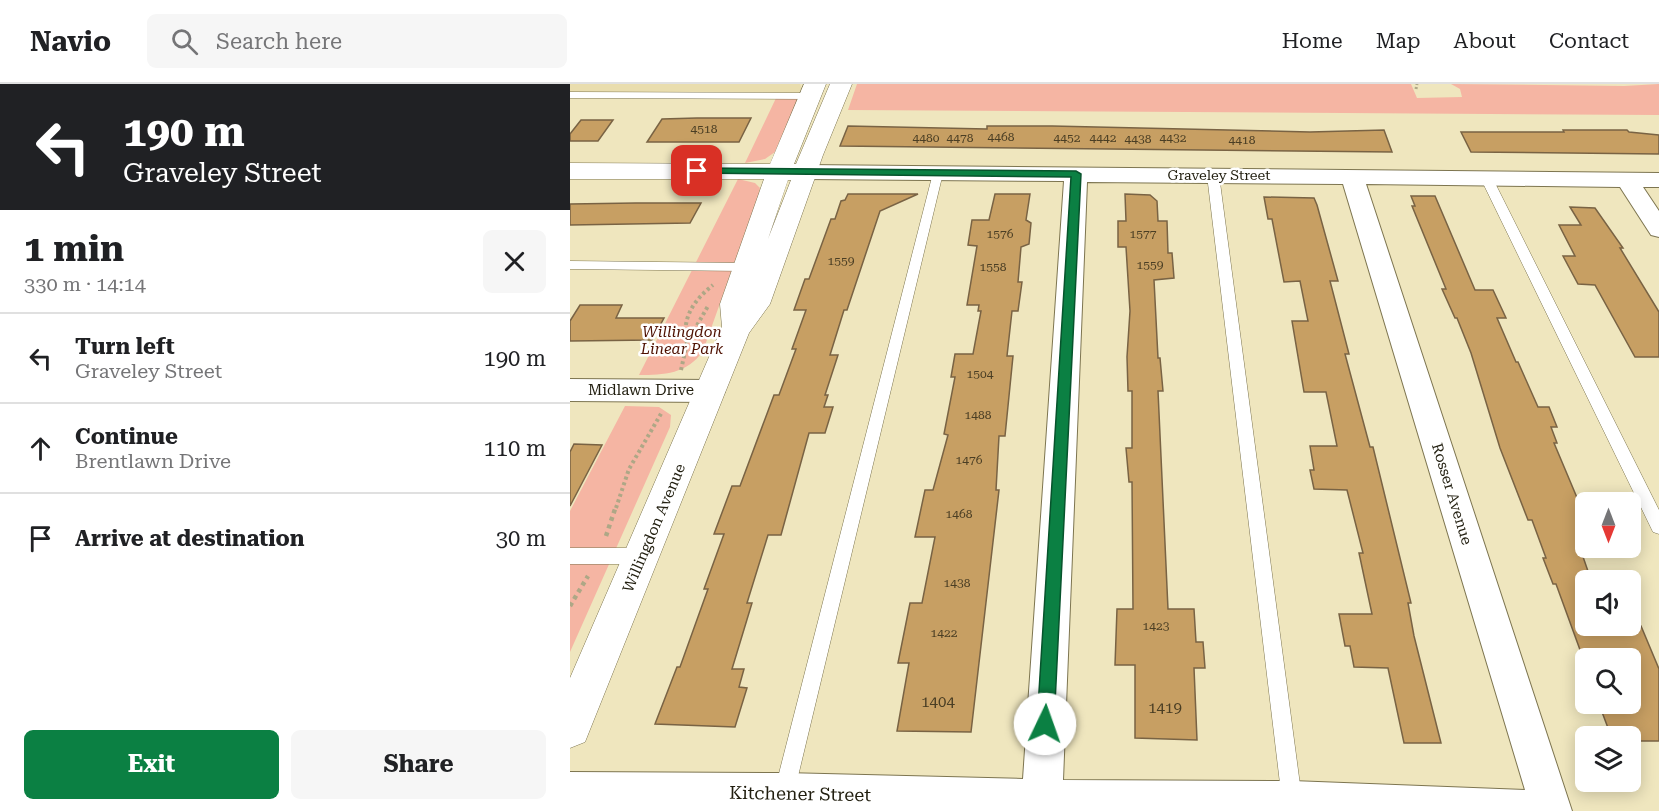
<!DOCTYPE html>
<meta charset="utf-8">
<style>
body{margin:0;font-family:"Roboto Serif",serif;background:#f6f6f6;color:#202124;height:100vh;display:flex;flex-direction:column;font-size:22px;white-space:nowrap}
*{box-sizing:border-box;margin:0}
p{font-size:20px;color:#757577}
.icon{flex:none;width:33px;height:33px;fill:none;stroke:currentColor;stroke-width:2;stroke-linecap:round;stroke-linejoin:round}
.map{position:relative;flex:1;overflow:hidden}
.panel{display:flex;flex-direction:column;background:#fff;width:570px}
.panel>*{flex:none}
.hud{background:#202124;color:#fff;overflow:hidden}
.needle{width:39px;rotate:180deg}
.tools{position:absolute;left:1005px;top:408px;display:grid;gap:12px}
.tools a{display:grid;place-items:center;width:66px;height:66px;border-radius:9px;background:#fff;box-shadow:0 3px 15px #0003;font-size:30px}
.pin{position:absolute;display:grid;place-items:center;width:51px;height:51px;color:#fff;margin:-26px;border-radius:12px;box-shadow:0 3px 9px #0006}
.me{position:absolute;width:66px;margin:-33px;rotate:3deg;stroke-linejoin:round;filter:drop-shadow(0 0 4px #0008)}
.turn{display:flex;align-items:center;gap:21px;height:126px;padding:0 24px;font-size:27px}
.turn .icon{width:78px;height:78px;stroke-width:2.5}
.turn b{display:block;font-size:42px;line-height:51px}
.round{display:grid;place-items:center;flex:none;width:63px;height:63px;border-radius:9px;background:#f6f6f6}
.overview{display:flex;align-items:center;justify-content:space-between;height:102px;padding:0 24px}
h1{font-size:36px;font-weight:700;line-height:45px}
.primary-button{display:flex;gap:12px;margin-top:auto;padding:12px 24px}
.primary-button a{flex:1;height:69px;border-radius:9px;background:#0b8043;color:#fff;font-size:24px;font-weight:700;line-height:69px;text-align:center}
.primary-button a+a{background:#f6f6f6;color:#202124}
ul{padding:0;list-style:none}
li{display:flex;align-items:center;gap:18px;height:90px;padding:0 24px;border-top:2px solid #e0e0e0}
li div{flex:1}
li b{display:block;font-size:22px}
li em{font-style:normal}
header{display:flex;align-items:center;gap:36px;box-sizing:border-box;height:84px;padding:0 30px;background:#fff;border-bottom:2px solid #e0e0e0}
header strong{font-size:28px}
nav{display:flex;gap:33px;margin-inline-start:auto;font-size:21px}
.search{width:420px;height:54px;background:#f6f6f6;display:flex;align-items:center;gap:15px;box-sizing:border-box;padding:0 21px;border-radius:9px;color:#757577;font-size:22px}
main{display:flex;flex:1;min-height:0}
.map>svg:first-child{display:block}
.built{fill:#e9ddae}
.green{fill:#f5b5a3}
.building{fill:#c79f63;stroke:#796344;stroke-width:1.5}
.lines{fill:none;stroke-linecap:round;stroke-linejoin:round}
.lane-casing{stroke:#7d7550;stroke-width:1}
.street-casing{stroke:#7d7550;stroke-width:2}
.secondary-casing{stroke:#7d7550;stroke-width:1}
.path-far2{stroke:#aea786;stroke-width:3;stroke-dasharray:2 2;stroke-linecap:butt}
.path-far1{stroke:#aea786;stroke-width:4;stroke-dasharray:3 3;stroke-linecap:butt}
.path{stroke:#aea786;stroke-width:4.5;stroke-dasharray:4 4;stroke-linecap:butt}
.lane{fill:#fff;fill-rule:evenodd}
.street{fill:#fff;fill-rule:evenodd}
.secondary{fill:#fff;fill-rule:evenodd}
.route{fill:#0b8043;stroke:#07532c;stroke-width:1.5}
.labels{text-anchor:middle;stroke-width:5;stroke-linejoin:round;paint-order:stroke}
.number-label{font-size:12px;fill:#4a3e24}
.far-street-label{font-size:14px;fill:#211e0f;stroke:#fff}
.park-label{font-size:15px;font-style:italic;fill:#4e1000;stroke:#fff}
.street-label{font-size:15px;fill:#211e0f;stroke:#fff}
.near-number-label{font-size:15px;fill:#4a3e24}
.near-street-label{font-size:18px;fill:#211e0f;stroke:#fff}
</style>
<header>
<strong>Navio</strong>
<div class="search"><svg class="icon" aria-label="search" viewBox="0 0 24 24"><circle cx="10" cy="10" r="6"/><path d="M15 15l6 6"/></svg>Search here</div>
<nav><a>Home</a><a>Map</a><a>About</a><a>Contact</a></nav>
</header>
<main>
<section class="panel">
<div class="hud">
<div class="turn"><svg class="icon" aria-label="left" viewBox="0 0 24 24"><path d="M17 20v-9H6M10 6l-5 5 5 5"/></svg><div><b>190 m</b>Graveley Street</div></div>
</div>
<div class="overview"><div><h1>1 min</h1><p>330 m · 14:14</p></div><a class="round"><svg class="icon" aria-label="close" viewBox="0 0 24 24"><path d="M6 6l12 12M18 6L6 18"/></svg></a></div>
<ul>
<li><svg class="icon" aria-label="left" viewBox="0 0 24 24"><path d="M17 20v-9H6M10 6l-5 5 5 5"/></svg><div><b>Turn left</b><p>Graveley Street</p></div><em>190 m</em></li>
<li><svg class="icon" aria-label="ahead" viewBox="0 0 24 24"><path d="M12 20V5M6 11l6-6 6 6"/></svg><div><b>Continue</b><p>Brentlawn Drive</p></div><em>110 m</em></li>
<li><svg class="icon" aria-label="arrive" viewBox="0 0 24 24"><path d="M6 21V4h12l-3 4 3 4H6"/></svg><div><b>Arrive at destination</b></div><em>30 m</em></li>
</ul>
<div class="primary-button"><a>Exit</a><a>Share</a></div>
</section>
<div class="map">
<svg width="1089" height="727" viewBox="0 0 1089 727">
<rect width="100%" height="100%" fill="#efe6be"/>
<path class="built" d="M0,0h230l2,5 -2,7 -230,-1z"/>
<path class="green" d="M287,0h554l6,14 45,-1 -2,-8 -9,-5 173,2 35,-2v31l-811,-5z
M207,12h23l-25,56 -10,7 -20,4z
M168,95l17,4 5,5 -1,6 -56,157c-16,23 -39,24 -64,24z
M55,322l34,1 12,8 -1,12 -100,225v-141z"/>
<path class="building" d="M127,34h54l-12,24h-92l15,-23z
M11,36h32l-15,21h-28v-7z
M278,42l139,3v-3h65l258,6 74,-2 8,22 -552,-6z
M993,46h64l2,2 30,3v19l-188,-2 -10,-20h103z
M278,110h70l-38,17 -33,99h-3l-14,45h8l-13,40h3l-4,12h9l-8,26h-16l-28,102h-13l-21,68h5l-20,66h12l-5,18 8,1 -12,39 -80,-3 22,-57h3l28,-78h-4l20,-55h-10l18,-48h8l34,-91h5l17,-46h-4l14,-39h-12l11,-31h4l22,-60h4l6,-18 4,-1z
M425,110h35l-4,26 5,3 -2,21 -8,3 -3,35h4l-4,29h-6l-5,45h6l-8,80h-6l-3,54h3l-28,242 -74,-1 12,-68h-11l12,-60h12l13,-66h-20l10,-47h8l15,-55 -4,-1 11,-57h-4l4,-23h18l8,-43h-3l1,-6h-12l10,-59 -9,-1 4,-25h17z
M555,110l25,1 7,6 1,20h9l1,32h4l2,25 -20,2 4,78h2l3,33h-5l10,218h26l2,33h7l2,26h-11l3,72 -62,-2v-73h-20l2,-56h16l-1,-127h-3l-3,-34h6v-57h-4l-1,-34 3,-46 -4,-64h-8v-26h8z
M841,112h24l40,94h18l13,28h-9l19,44h2l20,45h11l8,20h-6l6,16h-3l32,76v29h-6l11,32h-5v46h55l18,43v72h-29v-5h-19l-12,-32h31v-46h-47l-27,-74h-3l-10,-26h3l-14,-38h-4l-28,-72 -29,-95 -14,-35h-2l-13,-29h4l-34,-83h3z
M694,113l50,1 3,7 21,76h-8l19,73h-4l25,93h3l38,156h-3l6,33 27,107h-37l-16,-75 -34,-1 -4,-21h-5l-6,-32h33l-13,-61h4l-16,-63 -33,-1 -4,-19h4l-4,-24h27l-11,-54h-22l-12,-71h16l-8,-40 -16,1 -12,-63h-4z
M66,119h65l-11,20 -120,2v-21z
M1000,123l25,1 28,40h-3l39,64v45h-24l-40,-72 -17,-1 -15,-28h12l-16,-31h22z
M10,221h42l-6,13h48l-12,22 -82,1v-20z
M4,360l28,1 -32,61v-54z"/>
<g class="lines">
<defs>
<path id="lane" d="M0,8l239,1 5,3 -5,3 -239,-1z
M368,86l5,3 -149,620 -3,7 -7,3 -7,-3 -3,-7 159,-620z
M643,88l6,3 83,625 -3,7 -7,3 -7,-3 -3,-7 -75,-625z
M916,90l6,3 167,333v24l-6,-2 -173,-355z
M0,177l175,2 6,4 -6,4 -175,-2z
M0,464h72l6,2 2,6 -2,6 -6,2h-72z"/>
<path id="street" d="M235,81l854,8v14h-16l16,24v26l-8,-2 -31,-48 -254,-3 206,627h-1002v-39l214,1 239,6 41,-598 -259,-2 -8,-2 -3,-5 3,-5zM517,98l256,2 182,606 -233,-9 -229,-1z
M0,295l141,1 10,3 4,8 -4,8 -10,3 -141,-1z"/>
<path id="secondary" d="M234,0h22l-32,80h2l34,-80h22l-29,71 -53,149 -21,29 -164,409 -15,6v-70l152,-351 -2,-23 44,-125h-194v-16l200,1zM218,96h3l-23,59z"/>
</defs>
<use href="#lane" class="lane-casing"/>
<use href="#street" class="street-casing"/>
<use href="#secondary" class="secondary-casing"/>
<path class="path-far2" d="M846,5l1,-5"/>
<path class="path-far1" d="M117,259c-6,-25 7,-43 26,-58
M111,286l6,-27 21,-37
M46,424l13,-39 33,-57"/>
<path class="path" d="M36,452l10,-30
M0,522l18,-30"/>
<use href="#lane" class="lane"/>
<use href="#street" class="street"/>
<use href="#secondary" class="secondary"/>
</g>
<path class="route" d="M127,84l379,3 5,3 -27,550 -3,6 -6,2 -6,-2 -2,-6 34,-547 -377,-4v-4z"/>
<g class="labels">
<g class="number-label">
<text x="134" y="49">4518</text>
<text x="431" y="57">4468</text>
<text x="356" y="58">4480</text>
<text x="390" y="58">4478</text>
<text x="497" y="58">4452</text>
<text x="533" y="58">4442</text>
<text x="603" y="58">4432</text>
<text x="568" y="59">4438</text>
<text x="672" y="60">4418</text>
<text x="430" y="154">1576</text>
<text x="573" y="154">1577</text>
<text x="271" y="181">1559</text>
<text x="580" y="185">1559</text>
<text x="423" y="187">1558</text>
<text x="410" y="294">1504</text>
<text x="408" y="335">1488</text>
<text x="399" y="380">1476</text>
<text x="389" y="434">1468</text>
<text x="387" y="503">1438</text>
<text x="586" y="546">1423</text>
<text x="374" y="553">1422</text>
</g>
<g class="far-street-label">
<text x="649" y="96">Graveley Street</text>
</g>
<g class="park-label">
<text x="112" y="253">Willingdon<tspan x="112" dy="17">Linear Park</tspan></text>
</g>
<g class="street-label">
<text x="71" y="311">Midlawn Drive</text>
<text transform="translate(882 410) rotate(73)" y="5">Rosser Avenue</text>
<text transform="translate(84 444) rotate(-67)" y="5">Willingdon Avenue</text>
</g>
<g class="near-number-label">
<text x="368" y="623">1404</text>
<text x="595" y="629">1419</text>
</g>
<g class="near-street-label">
<text transform="translate(230 710) rotate(1)" y="6">Kitchener Street</text>
</g>
</g>
</svg>
<div class="tools">
<a><svg class="needle" viewBox="-14 -14 28 28"><path d="M0-13l5 13h-10z" fill="#e53935"/><path d="M0 13l5-13h-10z" fill="#757577"/></svg></a>
<a><svg class="icon" aria-label="sound" viewBox="0 0 24 24"><path d="M4 9h4l5-4v14l-5-4H4zM17 9q2 3 0 6"/></svg></a>
<a><svg class="icon" aria-label="search" viewBox="0 0 24 24"><circle cx="10" cy="10" r="6"/><path d="M15 15l6 6"/></svg></a>
<a><svg class="icon" aria-label="layers" viewBox="0 0 24 24"><path d="M12 4l9 5-9 5-9-5zM3 14l9 5 9-5"/></svg></a>
</div>
<div class="pin" style="left:127px;top:87px;background:#d93025"><svg class="icon" aria-label="arrive" viewBox="0 0 24 24"><path d="M6 21V4h12l-3 4 3 4H6"/></svg></div>
<svg class="me" style="left:475px;top:640px" viewBox="-20 -20 40 40"><circle r="19" fill="#fff"/><path d="M0-13L10 11 0 6-10 11z" fill="#0b8043"/></svg>
</div>
</main>
